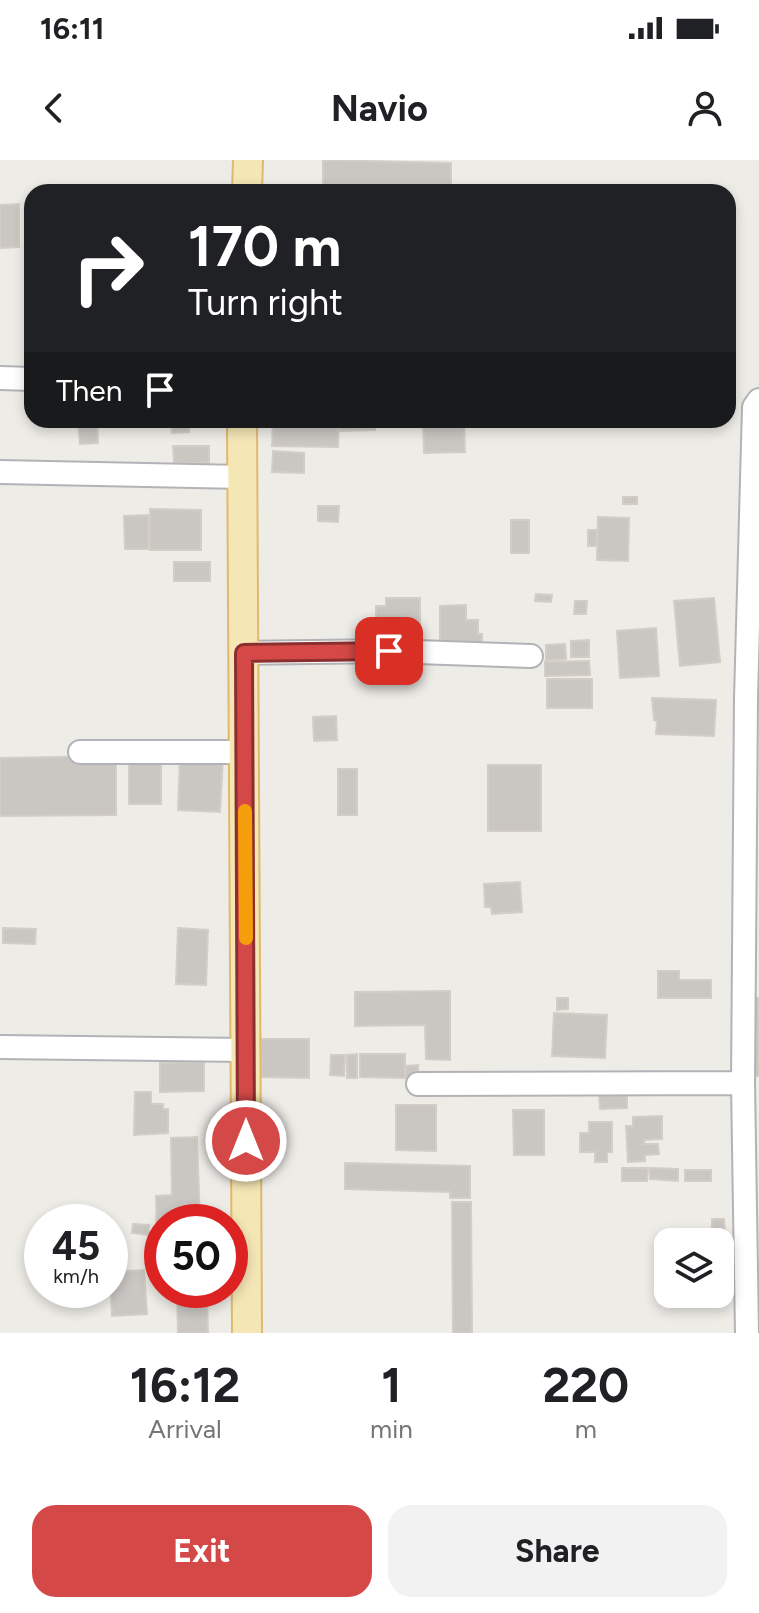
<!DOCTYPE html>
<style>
body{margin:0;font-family:Figtree,sans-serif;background:#f2f2f2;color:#202124;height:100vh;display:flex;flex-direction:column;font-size:30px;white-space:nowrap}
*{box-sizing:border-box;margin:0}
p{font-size:26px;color:#757577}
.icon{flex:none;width:44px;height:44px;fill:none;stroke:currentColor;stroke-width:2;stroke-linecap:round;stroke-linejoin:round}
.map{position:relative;height:1173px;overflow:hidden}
.sheet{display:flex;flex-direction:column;background:#fff;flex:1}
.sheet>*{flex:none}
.guide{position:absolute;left:24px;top:24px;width:712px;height:244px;border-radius:24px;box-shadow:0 4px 12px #0003;background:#202124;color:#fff;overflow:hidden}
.fabs{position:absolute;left:654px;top:1068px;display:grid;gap:16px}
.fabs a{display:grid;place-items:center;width:80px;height:80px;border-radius:16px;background:#fff;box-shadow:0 4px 12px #0003;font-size:40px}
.speed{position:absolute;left:24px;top:1044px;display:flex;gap:16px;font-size:40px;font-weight:700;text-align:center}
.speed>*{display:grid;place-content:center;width:104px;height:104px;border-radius:50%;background:#fff;box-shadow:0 4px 12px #0003;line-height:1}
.speed small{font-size:20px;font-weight:400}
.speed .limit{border:12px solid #d22;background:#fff;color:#111}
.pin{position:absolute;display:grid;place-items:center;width:68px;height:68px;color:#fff;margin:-34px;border-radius:16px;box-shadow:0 4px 12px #0006}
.me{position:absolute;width:88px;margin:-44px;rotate:0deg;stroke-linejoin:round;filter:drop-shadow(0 0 6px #0008)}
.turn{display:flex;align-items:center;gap:28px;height:168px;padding:0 32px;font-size:36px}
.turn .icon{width:104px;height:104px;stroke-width:2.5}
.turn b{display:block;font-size:56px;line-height:68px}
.then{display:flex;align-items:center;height:76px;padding:0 32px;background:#0003;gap:16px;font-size:30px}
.eta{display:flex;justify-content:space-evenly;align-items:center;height:136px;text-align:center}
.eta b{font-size:48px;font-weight:700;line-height:56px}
.action{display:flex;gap:16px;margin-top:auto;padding:16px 32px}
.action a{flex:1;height:92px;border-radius:24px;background:#d44947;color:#fff;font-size:32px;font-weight:700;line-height:92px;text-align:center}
.action a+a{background:#f2f2f2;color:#202124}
.status{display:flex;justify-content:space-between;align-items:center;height:56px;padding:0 40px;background:#fff;direction:ltr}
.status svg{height:22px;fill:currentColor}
header{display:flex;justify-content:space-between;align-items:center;height:104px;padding:0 32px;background:#fff;font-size:36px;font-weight:700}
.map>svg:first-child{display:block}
.building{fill:#cac7c3;stroke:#d2cec6;stroke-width:2}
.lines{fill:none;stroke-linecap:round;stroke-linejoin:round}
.minor-casing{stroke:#b2b3b7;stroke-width:26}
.major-casing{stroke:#e0b96e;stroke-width:32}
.minor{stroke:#fff;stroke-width:22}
.major{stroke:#f5e6b5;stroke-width:28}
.route-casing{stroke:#8a2f2e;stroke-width:20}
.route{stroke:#d44947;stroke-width:14}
.slow{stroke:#f59e0b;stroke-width:14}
</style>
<div class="status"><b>16:11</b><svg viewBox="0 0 49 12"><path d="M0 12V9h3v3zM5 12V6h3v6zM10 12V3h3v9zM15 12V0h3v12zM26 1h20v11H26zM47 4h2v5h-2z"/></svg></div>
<header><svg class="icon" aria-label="back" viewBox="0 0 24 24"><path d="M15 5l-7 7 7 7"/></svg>Navio<svg class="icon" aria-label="person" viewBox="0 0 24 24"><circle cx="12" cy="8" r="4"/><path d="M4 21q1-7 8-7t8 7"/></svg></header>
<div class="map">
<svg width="759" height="1173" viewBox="0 0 759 1173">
<rect width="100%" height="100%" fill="#eeece7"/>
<path class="building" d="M323,0l128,3v29h-128z
M19,44v43l-19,1v-43z
M78,260h19l1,23 -18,1z
M171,260h18v12l-17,1z
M273,260h66l-1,27 -66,-1z
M340,260h35v10l-35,1z
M423,260h41l1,32 -41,1z
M173,286h36v17h-35z
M273,291l31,2v20l-32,-1z
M623,337h14v7h-14z
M318,346h21l-1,16 -20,-1z
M150,349l51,1v40h-51z
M148,355l1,34h-24l-1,-33z
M598,357l31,1 -1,43 -31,-1z
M511,360h18v33h-18z
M588,370h9v16h-9z
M174,402h36v19h-36z
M536,434l16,1 -1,7 -16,-1z
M386,438h34v46l-43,-1v-14h9v-8h-10v-15h10z
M714,438l6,64 -40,4 -6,-65z
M575,441h12l-1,13h-12z
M466,445v15h12v14h4v10l-42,1v-39z
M656,468l3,48 -39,2 -3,-47z
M589,480v17h-18v-16z
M565,484l1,15 -20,1v-15z
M589,501l1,14 -45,1v-14z
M547,519h45v29h-45z
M652,538l64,2 -2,36 -58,-2 1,-13 -3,-1z
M336,556l1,24 -23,1 -1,-24z
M116,596v59l-116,1v-58z
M180,598l43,1 -3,53 -42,-2z
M129,599h32v45h-32z
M488,605h53v66h-53z
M338,609h19v46h-19z
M520,722l2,30 -30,2 -1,-7h-6l-1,-23z
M3,768l33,1 -1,15 -32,-1z
M178,768l30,2 -2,55 -30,-1z
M658,811h21v9h32v18h-53z
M450,831v69l-24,-1 -1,-34 -70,1v-34z
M557,838h11v11l-11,1z
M751,838h8v78h-9z
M554,853l53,2 -2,43 -53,-2z
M261,879h48v39l-48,-1z
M357,894v24h-10v-23z
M360,894h45v24l-45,-1z
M331,895h14l-1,21 -14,-1z
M204,902v29l-44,1v-29z
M418,905v13h-12v-12z
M135,932h16v12h12v5h5v24l-34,2z
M627,934v14l-27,1 -1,-14z
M396,945h40v46l-40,-1z
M513,950h31v45h-30z
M662,956v23l-18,1v4h14l1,10 -14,1v6l-17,1 -2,-36h7v-9z
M589,962h23v30h-5v10h-12v-10h-15v-19h9z
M197,977l3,85h-38v27h-5l-1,-53 16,-1 -1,-57z
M345,1003l125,3v32h-20v-6l-105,-3z
M622,1008h26l-1,13h-25z
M650,1008l28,1v12l-28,-2z
M685,1010h26v11h-26z
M452,1042h19l1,131h-19z
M712,1059h12l1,14h-13z
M133,1064l16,1 -1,10 -16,-2z
M154,1107h8v14h-9z
M144,1110l3,44 -35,2 -2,-44z
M187,1130h20l1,43h-30l-1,-40h10z"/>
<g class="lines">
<defs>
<path id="minor" d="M0,218l32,1
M0,312l242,5
M244,493l145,-2 142,5
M80,592h165
M0,887l245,3
M418,924l325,-1
M747,1173l-4,-250 3,-385 8,-291 5,-7"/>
<path id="major" d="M247,32l1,-32
M242,260l5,913"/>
</defs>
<use href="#minor" class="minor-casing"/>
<use href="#major" class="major-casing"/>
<use href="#minor" class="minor"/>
<use href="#major" class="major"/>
</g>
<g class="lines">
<defs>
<path id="route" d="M246,981l-2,-488 145,-2"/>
</defs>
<use href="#route" class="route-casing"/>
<use href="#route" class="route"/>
<path class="slow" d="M245,651l1,127"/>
</g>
</svg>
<div class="fabs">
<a><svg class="icon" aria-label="layers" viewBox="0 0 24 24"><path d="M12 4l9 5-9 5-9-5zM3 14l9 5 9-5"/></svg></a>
</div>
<div class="speed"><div>45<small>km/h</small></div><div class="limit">50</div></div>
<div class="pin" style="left:389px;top:491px;background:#d93025"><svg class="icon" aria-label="arrive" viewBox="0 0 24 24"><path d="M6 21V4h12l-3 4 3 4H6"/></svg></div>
<svg class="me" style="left:246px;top:981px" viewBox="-20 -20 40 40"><circle r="17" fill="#d44947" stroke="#fff" stroke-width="3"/><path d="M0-11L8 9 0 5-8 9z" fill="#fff"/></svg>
<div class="guide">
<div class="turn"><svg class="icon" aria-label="right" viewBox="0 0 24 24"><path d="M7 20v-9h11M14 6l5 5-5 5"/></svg><div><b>170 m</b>Turn right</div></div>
<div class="then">Then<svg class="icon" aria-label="arrive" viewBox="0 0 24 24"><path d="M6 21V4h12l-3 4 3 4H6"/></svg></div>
</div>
</div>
<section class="sheet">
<div class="eta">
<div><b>16:12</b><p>Arrival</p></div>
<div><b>1</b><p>min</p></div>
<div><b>220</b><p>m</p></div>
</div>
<div class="action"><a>Exit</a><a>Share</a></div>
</section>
